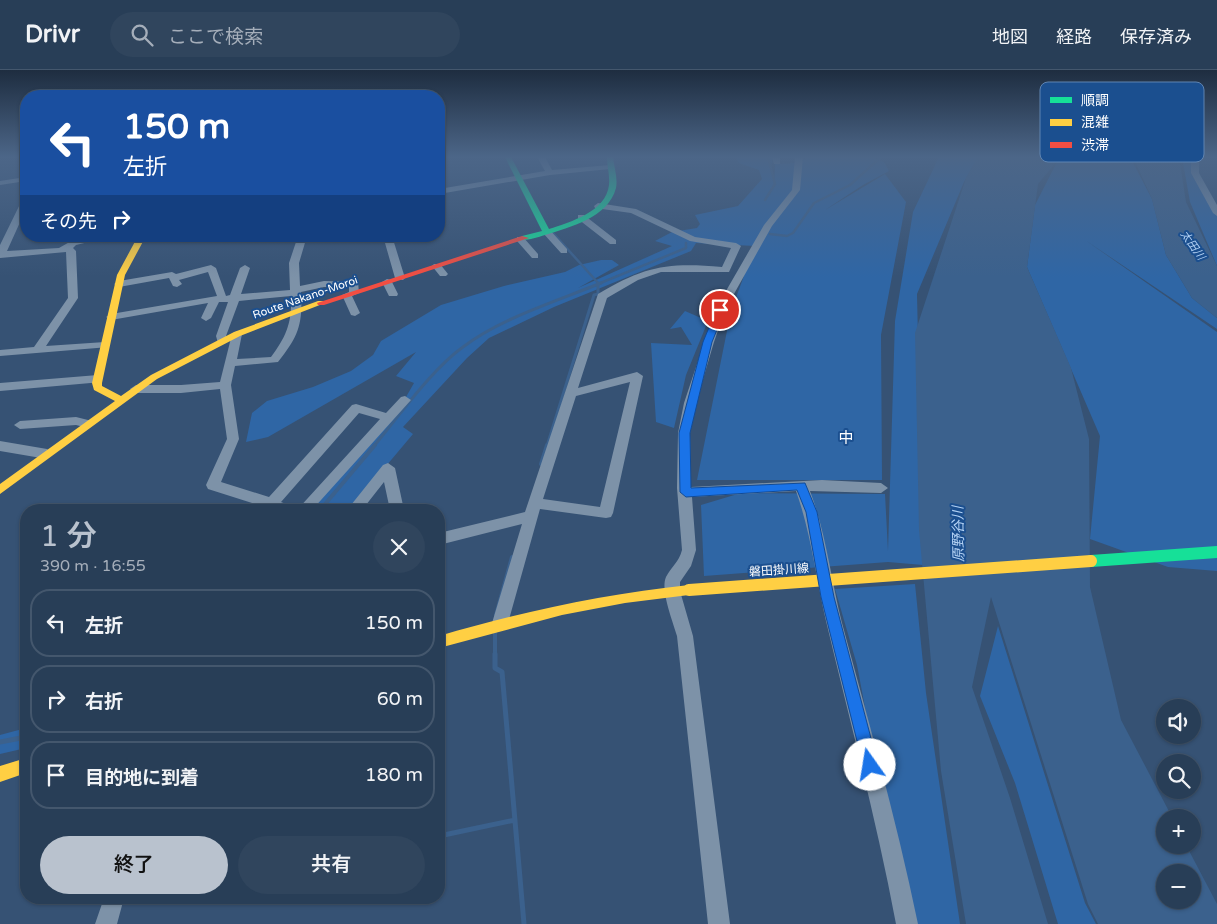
<!DOCTYPE html>
<html lang="ja">
<meta charset="utf-8">
<style>
body{margin:0;font-family:"Varela Round","Noto Sans JP",sans-serif;background:#30455d;color:#f1f3f6;height:100vh;display:flex;flex-direction:column;font-size:19px;white-space:nowrap}
*{box-sizing:border-box;margin:0}
p{font-size:16px;color:#a5aeba}
.icon{flex:none;width:28px;height:28px;fill:none;stroke:currentColor;stroke-width:2;stroke-linecap:round;stroke-linejoin:round}
.map{position:relative;flex:1;overflow:hidden}
.details{position:absolute;left:20px;top:434px;width:425px;height:400px;display:flex;flex-direction:column;background:#283e57;border-radius:20px;box-shadow:0 1px 4px #0004,0 0 0 1px #44576d}
.details>*{flex:none}
.top-card{position:absolute;left:20px;top:20px;width:425px;height:152px;border-radius:20px;box-shadow:0 1px 4px #0004,0 0 0 1px #44576d;background:#1a4fa0;color:#fff;overflow:hidden}
.fabs{position:absolute;left:1156px;top:629px;display:grid;gap:10px}
.fabs a{display:grid;place-items:center;width:45px;height:45px;border-radius:50%;background:#283e57;box-shadow:0 1px 4px #0004,0 0 0 1px #44576d;font-size:25px}
.pin{position:absolute;display:grid;place-items:center;width:42px;height:42px;color:#fff;margin:-21px;border:2px solid #fff;border-radius:50%;box-shadow:0 1px 5px #0007}
.me{position:absolute;width:55px;margin:-28px;rotate:347deg;stroke-linejoin:round;filter:drop-shadow(0 0 4px #0008)}
.turn{display:flex;align-items:center;gap:18px;height:105px;padding:0 20px;font-size:22px}
.turn .icon{width:65px;height:65px;stroke-width:2.5}
.turn b{display:block;font-size:35px;line-height:42px}
.then{display:flex;align-items:center;height:48px;padding:0 20px;background:#0003;gap:10px;font-size:19px}
.round{display:grid;place-items:center;flex:none;width:52px;height:52px;border-radius:26px;background:#30455d}
.head{display:flex;align-items:center;justify-content:space-between;height:85px;padding:0 20px}
h1{font-size:30px;font-weight:600;line-height:38px;color:#b9c2ce}
.cta{display:flex;gap:10px;margin-top:auto;padding:10px 20px}
.cta a{flex:1;height:58px;border-radius:30px;background:#b9c2ce;color:#111;font-size:20px;font-weight:600;line-height:58px;text-align:center}
.cta a+a{background:#30455d;color:#f1f3f6}
ul{padding:0;list-style:none}
li{display:flex;align-items:center;gap:15px;height:68px;margin:0 10px 8px;padding:0 10px;border:2px solid #44576d;border-radius:20px}
li div{flex:1}
li b{display:block;font-size:19px}
li em{font-style:normal}
header{display:flex;align-items:center;gap:30px;box-sizing:border-box;height:70px;padding:0 25px;background:#283e57;border-bottom:1px solid #44576d}
header strong{font-size:24px}
nav{display:flex;gap:28px;margin-inline-start:auto;font-size:18px}
.search{width:350px;height:45px;background:#30455d;display:flex;align-items:center;gap:12px;box-sizing:border-box;padding:0 18px;border-radius:28px;color:#a5aeba;font-size:19px}
.map>svg:first-child{display:block}
.green{fill:#2f66a5}
.water{fill:#3b618d;fill-rule:evenodd}
.lines{fill:none;stroke-linecap:round;stroke-linejoin:round}
.stream-far3{stroke:#3b618d;stroke-width:2.5}
.stream-far2{stroke:#3b618d;stroke-width:3}
.stream-far1{stroke:#3b618d;stroke-width:4}
.stream{stroke:#3b618d;stroke-width:5}
.street{fill:#7d92a8;fill-rule:evenodd}
.fast{fill:#16e098;fill-rule:evenodd}
.slow{fill:#ffcf43;fill-rule:evenodd}
.jam{fill:#f24e42;fill-rule:evenodd}
.fast-bridge{stroke:#16e098;stroke-width:12}
.slow-bridge{stroke:#ffcf43;stroke-width:12}
.route{fill:#1a73e8;stroke:#114b97}
.labels{text-anchor:middle;stroke-width:4;stroke-linejoin:round;paint-order:stroke}
.far-water-label{font-size:11px;font-style:italic;fill:#b5d3f5;stroke:#1b4f8f}
.far-street-label{font-size:11px;fill:#fff;stroke:#1b4f8f}
.street-label{font-size:12px;fill:#fff;stroke:#1b4f8f}
.water-label{font-size:14px;font-style:italic;fill:#b5d3f5;stroke:#1b4f8f}
.quarter-label{font-size:15px;fill:#fff;stroke:#1b4f8f}
.key{fill:#1b4f8f;stroke:#5f84b1;stroke-width:1}
.key-label{font-size:14px;fill:#fff}
</style>
<header>
<strong>Drivr</strong>
<div class="search"><svg class="icon" aria-label="search" viewBox="0 0 24 24"><circle cx="10" cy="10" r="6"/><path d="M15 15l6 6"/></svg>ここで検索</div>
<nav><a>地図</a><a>経路</a><a>保存済み</a></nav>
</header>
<div class="map">
<svg width="1217" height="854" viewBox="0 0 1217 854">
<rect width="100%" height="100%" fill="#365274"/>
<path class="green" d="M736,87h37l-2,9 3,19 1,-21 24,-1 8,-6h64l13,5 5,9 -26,14 -38,25 60,-36 21,28 -25,133 1,145h-185l34,-169 24,-65 -59,-3 -5,8 -137,56 -65,31 -22,20 -64,69 10,7 -64,76h-39l92,-106 12,-21 -18,-7 20,-24 -148,85 -22,5 6,-29 15,-12 46,-14 38,-16 22,-16 8,-14 60,-36 63,-19 61,-14 14,-7 22,-5h11l7,5 -41,23 94,-42 -17,-5 17,-9 25,-4 3,-4 -5,-9 43,-9 24,-27 -3,-9 -20,-7z
M939,87h39l-14,25 -47,112 6,271 -35,-3 -184,14 -3,-71 40,-12 144,1 3,57 7,-230 18,-109z
M1057,87h73l22,42 14,56 26,43 25,20v11l-132,-89 132,92v239l-49,-4 -78,-28 10,-103 -73,-169 8,-62 22,-43z
M1182,87h8l7,21 20,35v53l-27,-64z
M685,241l23,10 -22,54 -12,53 -18,-6 -5,-79 41,2 -11,-18 -11,2z
M915,514l11,109 34,231h-54l-49,-259 -22,-76z
M998,556l87,277 11,21h-38l-43,-141 -35,-87z
M26,658v20l-26,6v-19z"/>
<path class="water" d="M978,87h79v4l-19,23 -11,83 44,101 18,71 1,148 31,133 51,97 -7,1v27h21l31,59v20h-119l-10,-20 -97,-307 -19,90 38,111 38,126h-82l-25,-153 -22,-241 -4,-197 51,-155zM1165,802h27v28h-27z
M1133,87h46l7,45 31,64v52l-25,-20 -26,-43 -14,-56z"/>
<g class="lines">
<path class="stream-far3" d="M765,130l10,-16 -7,-27
M553,163l46,51
M770,164l17,2 6,-3 21,-30 36,-18 31,-28
M598,214l88,-36v-5"/>
<path class="stream-far2" d="M374,376c24,-29 59,-78 89,-99 38,-29 94,-46 138,-64
M547,376l47,-151 4,-1v-11"/>
<path class="stream-far1" d="M541,394l6,-19
M320,440l55,-65
M496,545l16,-58
M495,562v24"/>
<path class="stream" d="M495,584v14l7,4 22,252
M0,672l26,-5
M439,766l76,-16"/>
<path class="street" d="M537,87h8l7,13 58,-5 4,2 -4,2 -60,6 -111,19v-5l106,-18z
M772,87h8v7h-6z
M795,87h8l-3,33 -28,36 -47,84 -11,32 -18,61 -6,30 1,54 131,-7 59,3 7,5 -7,5 -71,-2c16,42 21,88 32,132 27,100 55,199 76,301h-22c-19,-102 -46,-202 -70,-303 -10,-43 -15,-88 -30,-130l-104,6 4,53 -5,16 -11,16v9l13,45 37,288h-22l-31,-288c-4,-14 -17,-46 -11,-59 5,-10 13,-15 16,-27l-5,-62 1,-55 6,-30 31,-93 49,-85 28,-35z
M1191,87h8v16l18,32v11l-4,-3 -22,-40z
M26,107v4l-26,4v-4z
M26,127v12l-19,42 52,-3 14,-8 21,-4h20l-38,9 -3,3 3,3 2,47 -32,48 59,-4 4,1v4l-109,9v-6l34,-3 34,-49 -2,-46 -66,6v-13l22,-45z
M598,133l38,6 59,28 41,6 5,3 -12,26h-68l-23,8 -31,18 -29,90 59,-16 6,4 -30,137 -2,4 -5,1 -66,-9 -32,114 -2,5 -6,2 -6,-2 -2,-5 30,-99 -83,21v-12l86,-21 73,-218c46,-28 71,-32 124,-27l9,-19 -41,-7 -59,-28 -36,-5 -1,-2zM630,312l-30,125 -57,-8 33,-103z
M578,145h6l32,25v4h-6l-32,-25z
M543,159h6l18,20v4h-6l-18,-20z
M298,166h9l-8,27 1,23 24,-5 34,1 1,11 -7,3 8,17 -5,3 -4,-1 -9,-20 7,-3v-5h-25l-23,5c2,33 -3,45 -23,70l-43,4 -4,19 8,54 -18,43 48,15 83,-92 4,-1 30,9 15,-16 4,-1 6,4 -99,110h-15l83,-91 -21,-6 -78,89 10,4 2,4h-19l-66,-21 -2,-4 21,-46 -7,-50 -39,4h-45l-6,-4 6,-4h45l39,-3 12,-48 5,-3 5,3 -5,25 34,-2c16,-21 21,-35 20,-61l-52,5 -13,35 1,5 -5,3 -4,-1 -2,-7 12,-34h-9l-8,16 -5,3 -5,-3 7,-15 -97,17 -5,-3 5,-3 106,-18 -9,-24 -29,8 3,4 -5,3 -4,-1 -4,-8 -50,9 -5,-3 5,-3 53,-9 4,2 35,-9 5,3 10,28 4,-1 10,-27 5,-3 5,3 -9,26 49,-4 -1,-27z
M383,166h9l13,42 -2,2 -8,-2z
M517,167h6l15,17v4h-6l-15,-17z
M434,194h6l8,10 -2,2h-6l-8,-10z
M387,209l4,1 7,14 -1,2h-8l-7,-14z
M98,305l4,1v6l-102,9v-8z
M76,347l16,4 2,3 -6,4 -12,-3 -56,4 -6,-4 6,-4z
M0,371l47,8 6,5 -6,5 -47,-8z
M388,393l7,5 9,42h-14l-6,-28 -22,28h-15l36,-45z
M104,828h20l-7,26h-22z"/>
<path class="fast" d="M505,87h6l38,72c21,-7 57,-17 60,-44 1,-9 -2,-19 -2,-28h6c1,10 5,21 3,31 -8,30 -46,39 -71,47 -7,2 -15,5 -23,5v-4l20,-5z"/>
<path class="slow" d="M138,166h8l-21,39 -23,108v3l19,10 30,-21 83,-43 84,-31h6l1,2 -85,33 -83,43 -157,115v-10l115,-83 -21,-11 -2,-7 25,-108z
M689,515l4,1 2,4 -2,4 -4,1 -64,8 -63,12 -123,33v-12c82,-24 165,-42 250,-51z
M26,688v15l-26,9v-16z"/>
<path class="jam" d="M522,166l7,2 -205,67h-6l-1,-2z"/>
<path class="fast-bridge" d="M1091,491l126,-9"/>
<path class="slow-bridge" d="M689,520l402,-29"/>
</g>
<linearGradient id="sky" x2="0" y2="1"><stop stop-color="#1e2d40"/><stop offset="0.42" stop-color="#4c6688"/><stop offset="1" stop-color="#4c6688" stop-opacity="0"/></linearGradient>
<rect width="1217" height="207" fill="url(#sky)"/>
<path class="route" d="M717,238l8,2 -13,32 -22,91 1,55 114,-5 12,29 17,85 44,168 -2,6 -6,2 -5,-2 -2,-6 -42,-168 -15,-85 -9,-22 -111,7 -6,-5 -1,-59 24,-91z"/>
<g class="labels">
<g class="far-water-label">
<text transform="translate(1193 175) rotate(55)" y="4">太田川</text>
</g>
<g class="far-street-label">
<text transform="translate(305 227) rotate(-19)" y="4">Route Nakano-Moroi</text>
</g>
<g class="street-label">
<text transform="translate(779 500) rotate(-4)" y="4">磐田掛川線</text>
</g>
<g class="water-label">
<text transform="translate(958 464) rotate(-91)" y="5">原野谷川</text>
</g>
<g class="quarter-label">
<text x="846" y="373">中</text>
</g>
</g>
<rect x="1040" y="12" width="164" height="80" rx="8" class="key"/>
<rect x="1050" y="27" width="22" height="6" fill="#16e098"/>
<rect x="1050" y="49" width="22" height="7" fill="#ffcf43"/>
<rect x="1050" y="72" width="22" height="6" fill="#f24e42"/>
<g class="key-label">
<text x="1081" y="35">順調</text>
<text x="1081" y="57">混雑</text>
<text x="1081" y="80">渋滞</text>
</g>
</svg>
<div class="fabs">
<a><svg class="icon" aria-label="sound" viewBox="0 0 24 24"><path d="M4 9h4l5-4v14l-5-4H4zM17 9q2 3 0 6"/></svg></a>
<a><svg class="icon" aria-label="search" viewBox="0 0 24 24"><circle cx="10" cy="10" r="6"/><path d="M15 15l6 6"/></svg></a>
<a>+</a>
<a>−</a>
</div>
<div class="pin" style="left:720px;top:240px;background:#d93025"><svg class="icon" aria-label="arrive" viewBox="0 0 24 24"><path d="M6 21V4h12l-3 4 3 4H6"/></svg></div>
<svg class="me" style="left:870px;top:695px" viewBox="-20 -20 40 40"><circle r="19" fill="#fff"/><path d="M0-13L10 11 0 6-10 11z" fill="#1a73e8"/></svg>
<div class="top-card">
<div class="turn"><svg class="icon" aria-label="left" viewBox="0 0 24 24"><path d="M17 20v-9H6M10 6l-5 5 5 5"/></svg><div><b>150 m</b>左折</div></div>
<div class="then">その先<svg class="icon" aria-label="right" viewBox="0 0 24 24"><path d="M7 20v-9h11M14 6l5 5-5 5"/></svg></div>
</div>
<section class="details">
<div class="head"><div><h1>1 分</h1><p>390 m · 16:55</p></div><a class="round"><svg class="icon" aria-label="close" viewBox="0 0 24 24"><path d="M6 6l12 12M18 6L6 18"/></svg></a></div>
<ul>
<li><svg class="icon" aria-label="left" viewBox="0 0 24 24"><path d="M17 20v-9H6M10 6l-5 5 5 5"/></svg><div><b>左折</b></div><em>150 m</em></li>
<li><svg class="icon" aria-label="right" viewBox="0 0 24 24"><path d="M7 20v-9h11M14 6l5 5-5 5"/></svg><div><b>右折</b></div><em>60 m</em></li>
<li><svg class="icon" aria-label="arrive" viewBox="0 0 24 24"><path d="M6 21V4h12l-3 4 3 4H6"/></svg><div><b>目的地に到着</b></div><em>180 m</em></li>
</ul>
<div class="cta"><a>終了</a><a>共有</a></div>
</section>
</div>
